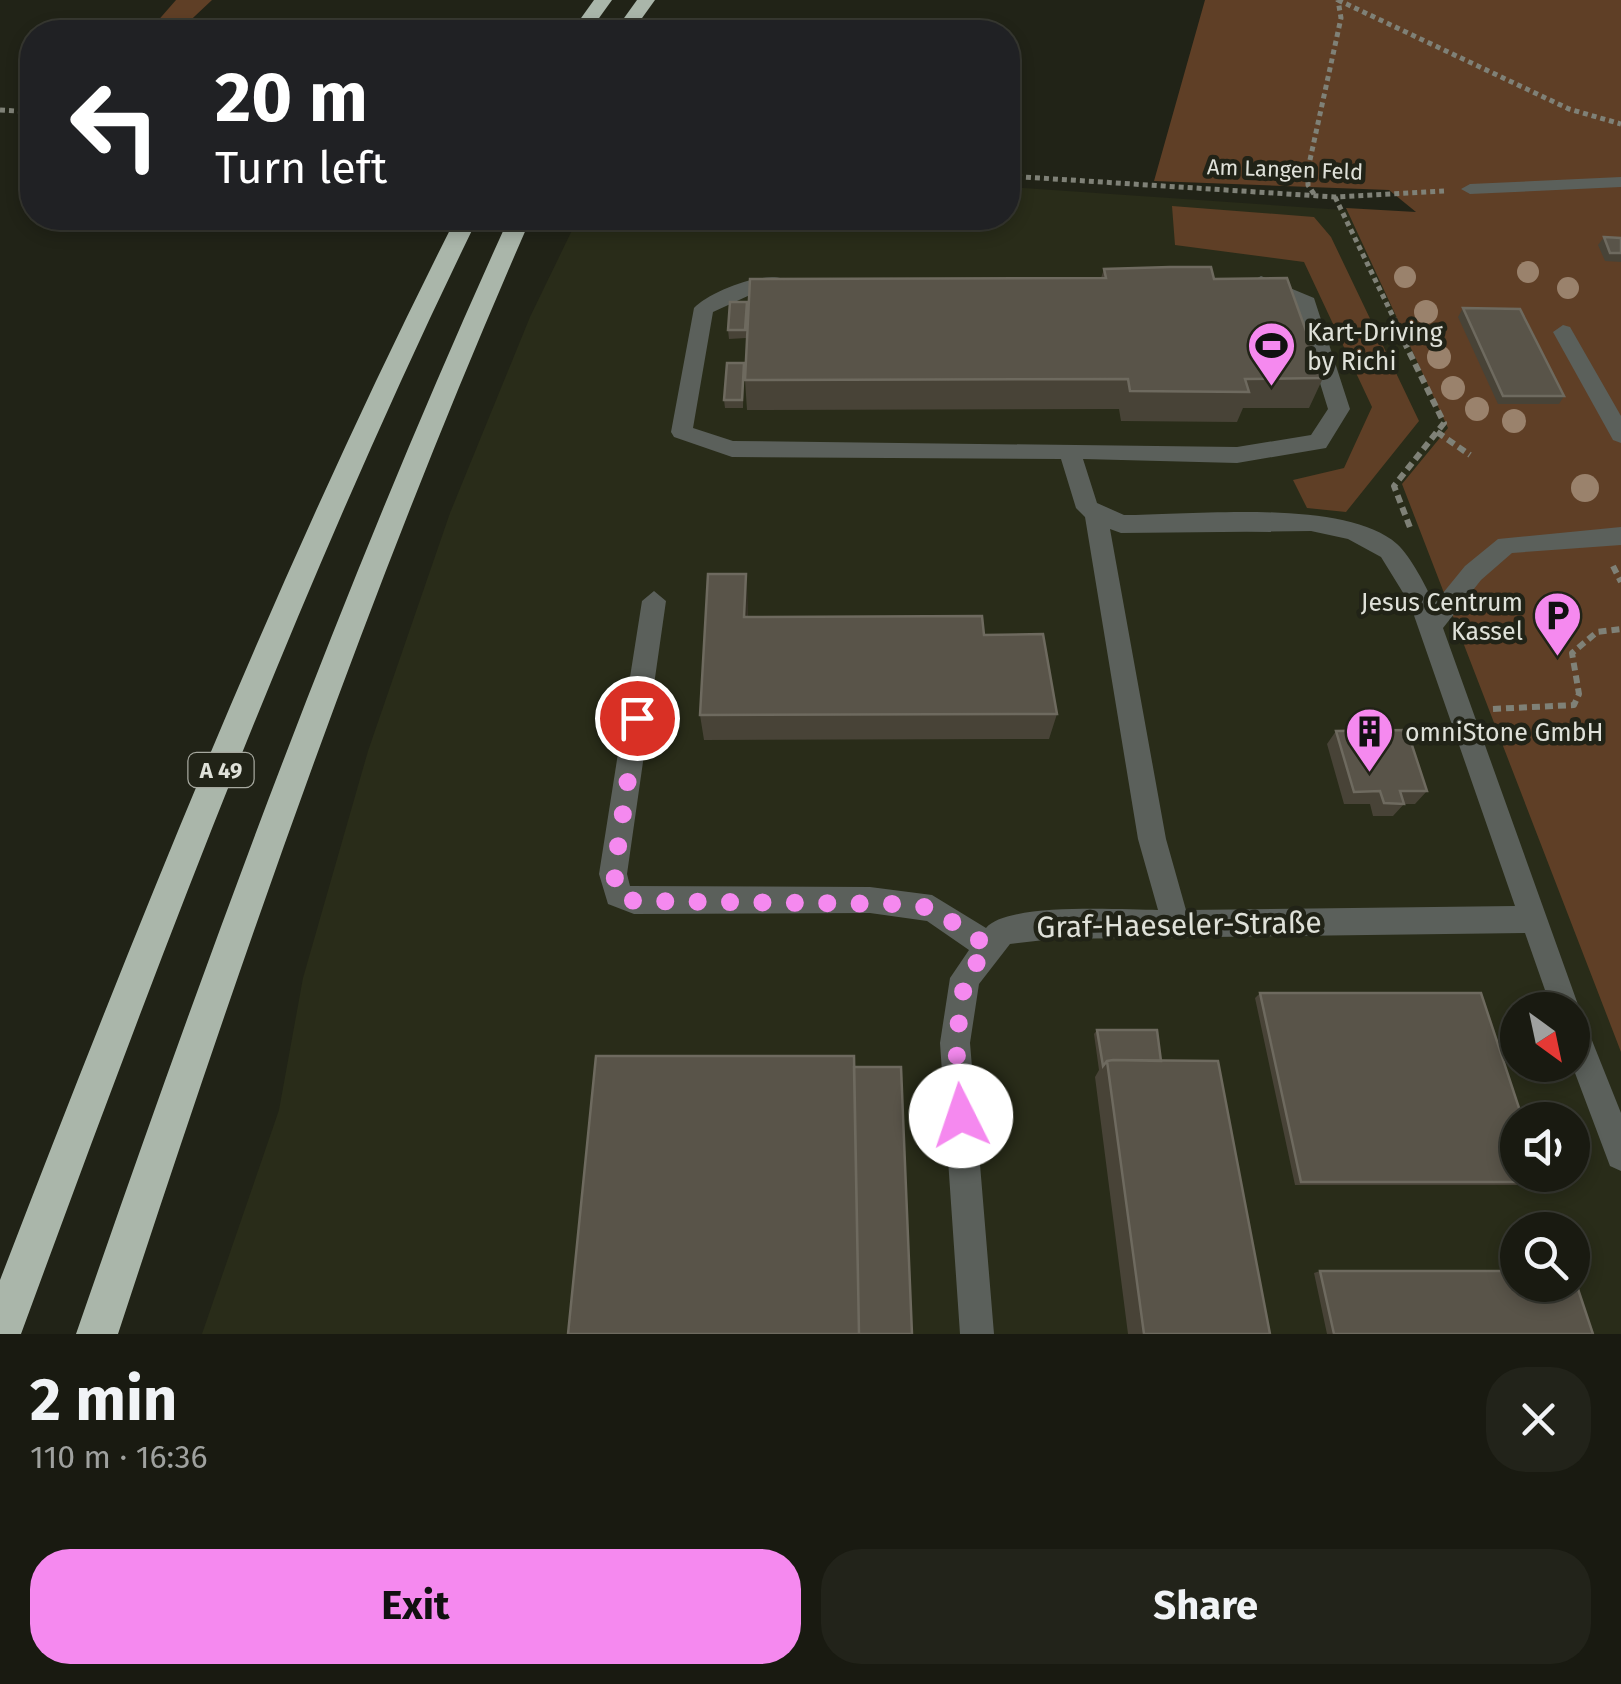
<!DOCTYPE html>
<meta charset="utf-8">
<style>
body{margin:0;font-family:"Fira Sans",sans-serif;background:#22231a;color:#f1f3f6;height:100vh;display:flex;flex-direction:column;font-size:38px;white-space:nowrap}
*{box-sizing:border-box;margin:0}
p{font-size:32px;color:#9fa19f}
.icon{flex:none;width:55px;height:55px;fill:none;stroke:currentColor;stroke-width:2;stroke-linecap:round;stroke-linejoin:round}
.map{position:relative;height:1334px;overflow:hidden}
.drawer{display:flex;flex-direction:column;background:#191a11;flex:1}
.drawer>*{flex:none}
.top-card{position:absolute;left:20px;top:20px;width:1000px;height:210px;border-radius:40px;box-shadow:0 5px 15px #0003,0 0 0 2px #373831;background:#202124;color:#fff;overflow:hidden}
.needle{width:65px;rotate:147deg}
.tools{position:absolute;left:1500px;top:992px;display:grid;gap:20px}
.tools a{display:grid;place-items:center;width:90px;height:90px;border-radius:50%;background:#191a11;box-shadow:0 5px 15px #0003,0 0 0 2px #373831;font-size:50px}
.pin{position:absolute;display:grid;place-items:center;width:85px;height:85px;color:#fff;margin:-42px;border:5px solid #fff;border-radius:50%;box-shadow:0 2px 10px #0007}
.me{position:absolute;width:110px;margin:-55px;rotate:356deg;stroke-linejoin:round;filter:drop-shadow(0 0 8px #0008)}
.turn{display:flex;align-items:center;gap:35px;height:210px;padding:0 30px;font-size:45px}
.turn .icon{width:130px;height:130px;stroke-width:2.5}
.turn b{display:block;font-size:70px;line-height:85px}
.round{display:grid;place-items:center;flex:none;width:105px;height:105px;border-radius:40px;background:#22231a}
.overview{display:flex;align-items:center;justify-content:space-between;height:170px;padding:0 30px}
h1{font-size:60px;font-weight:700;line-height:75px}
.button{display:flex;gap:20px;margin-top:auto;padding:20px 30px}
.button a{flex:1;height:115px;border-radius:40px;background:#f589ef;color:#111;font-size:40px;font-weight:700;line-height:115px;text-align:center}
.button a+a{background:#22231a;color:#f1f3f6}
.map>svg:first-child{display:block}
.built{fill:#292c19;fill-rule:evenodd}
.green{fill:#5f3f26}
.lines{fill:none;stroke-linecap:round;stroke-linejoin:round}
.path-far1{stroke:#7f8177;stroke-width:5;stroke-dasharray:5 4;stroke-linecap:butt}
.path{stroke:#7f8177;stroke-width:6;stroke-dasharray:8 5;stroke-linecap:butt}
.minor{fill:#5b605b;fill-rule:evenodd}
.highway{fill:#aab6aa;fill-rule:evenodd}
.tree{fill:#9a826c}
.wall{fill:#484337}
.shaded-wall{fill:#322f23}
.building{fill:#595449;stroke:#6e6a5f;stroke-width:2.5}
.route{stroke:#f589ef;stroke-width:18;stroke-dasharray:0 32.4}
.labels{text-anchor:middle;stroke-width:9;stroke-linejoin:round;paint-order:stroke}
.far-street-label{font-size:22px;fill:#dfe1d9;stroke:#212317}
.shield{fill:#212317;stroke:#a6a89f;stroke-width:2.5}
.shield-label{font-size:22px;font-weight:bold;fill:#dfe1d9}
.poi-label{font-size:25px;fill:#dfe1d9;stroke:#212317;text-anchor:start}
.near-street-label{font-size:30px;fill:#dfe1d9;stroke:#212317}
</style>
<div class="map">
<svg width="1621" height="1334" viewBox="0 0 1621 1334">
<rect width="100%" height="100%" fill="#212317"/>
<path class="built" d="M1008,187l613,42v1105h-1419l77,-224 24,-132 65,-227 82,-238 80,-196 46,-95 4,-4h428zM1518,1010h54v55h-54zM1518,1120h54v55h-54zM1518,1230h54v55h-54z"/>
<path class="green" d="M176,0h36l-34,32h-30z
M1205,0h416v1052l-219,-568 46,-56 -102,-220 70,4 -27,-22 -235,-9z
M1172,206l142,11 17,20 88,184 -73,91 -39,-4 -14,-28 51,-12 28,-61 -68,-145 -129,-17z"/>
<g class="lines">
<path class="path-far1" d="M1338,0l231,109 52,15
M0,110l32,2
M1008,176l327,21 109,-6
M1314,194l-6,-9v-16l33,-151 -3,-18
M1335,197l65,134"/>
<path class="path" d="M1398,329l46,94 -50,63 17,44
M1437,432l33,23
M1613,566l8,16
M1493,709l81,-4 5,-11 -7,-41 25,-21 24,-3"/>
<path class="minor" d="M1621,177v10l-151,7 -9,-5 9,-5z
M1261,276l53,22 36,111 -24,39 -89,15 -154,-4 14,44 27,12c68,0 221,-17 273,29 14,13 29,42 37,60l31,-38 33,-27 123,-12v18l-109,8 -31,27 -38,48 138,385 40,100v58l-11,-5 -38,-101v-55h-20l-27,-77 -472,6 -43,5 -31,40 -9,59 24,291h-34l-20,-291 10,-65 19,-28 -42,-29 -57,-8 -236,1 -26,-10 -9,-30 43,-273 12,-10 12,10 -39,273 3,12 240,1 62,8 54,33c21,-26 137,-18 172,-18l-20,-71 -53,-322 -9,-9 -15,-49 -329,-2 -58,-20 -3,-5 23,-124c16,-17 78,-42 97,-25l-10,6h-18l-50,23 -20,116 40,13 504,6 74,-12 17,-26 -33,-107 -41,-16 -3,-4zM1110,529l11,4 190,-2 37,8 33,18 29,47 105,302 -329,4 -20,-71z
M1563,325l7,2 51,89v27l-8,-3 -60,-108z"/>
<path class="highway" d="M594,0h18l-23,32h-18z
M637,0h18l-23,32h-18z
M456,218h22c-177,362 -318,738 -457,1116h-21v-54c139,-360 281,-717 456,-1062z
M509,218h22c-160,364 -289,738 -413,1116h-42c131,-378 267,-752 433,-1116z"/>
</g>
<g class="tree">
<circle cx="1528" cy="272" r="11"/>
<circle cx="1405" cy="277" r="11"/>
<circle cx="1568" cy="288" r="11"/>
<circle cx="1426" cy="312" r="12"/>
<circle cx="1439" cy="357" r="12"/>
<circle cx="1453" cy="388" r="12"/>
<circle cx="1477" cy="409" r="12"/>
<circle cx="1514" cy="421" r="12"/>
<circle cx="1585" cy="488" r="14"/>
</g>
<path class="wall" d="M1604,237l17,1v24l-16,-1 -7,-16z
M1104,269l110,10 109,99 -14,30h-66l-6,14 -116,-1 -2,-12 -372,1 -2,-30 356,-102z
M747,302l-1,36 -17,1 -1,-9z
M1463,308l101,88 -5,8h-61l-40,-87z
M744,363l-1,45h-18l-1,-8z
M748,602v15l236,18 73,79 -8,25 -345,1 -4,-25z
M1336,731l91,60 -12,13h-11l-11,12h-20l-3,-12h-26l-17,-60z
M1260,993l283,189 -8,3h-240l-40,-187z
M1097,1030l64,31 109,273h-142l-33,-257 4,-7 -5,-36z
M1320,1271l273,63h-266l-13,-61z"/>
<path class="shaded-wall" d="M746,574l2,28 -1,42 -3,-27z"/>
<path class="building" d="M1604,237l17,1v15h-11z
M1170,267h41l3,12 73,-1 36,100 -78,1 4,13 -119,-1 -2,-12 -383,1 5,-101 356,-1 -2,-9z
M730,302h17l-2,28h-17z
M1463,308l57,1 44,87h-61z
M727,363h17l-2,37h-18z
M708,574h38l-2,43 238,-1 2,19 59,-1 14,80 -357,1z
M1407,730l20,61h-27l4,13 -20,-1 -4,-12 -26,1 -18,-61z
M1260,993h221l42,127h-5v55h23l2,7h-242z
M1097,1030h60l4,31 -48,-1 -6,1 -4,5z
M596,1056h258l5,278h-291z
M1113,1060l105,1 52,273h-126l-37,-273z
M854,1067h47l11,267h-53z
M1320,1271h198v14h54v-14l21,63h-259z"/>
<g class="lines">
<path class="route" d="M637,718l-23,156 4,20 16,7 267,3 31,4 57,39 -24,31 -9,65 5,73"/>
</g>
<defs>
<symbol id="stadium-pin" viewBox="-11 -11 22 30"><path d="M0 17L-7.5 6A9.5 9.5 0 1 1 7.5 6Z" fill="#f589ef" stroke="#212317"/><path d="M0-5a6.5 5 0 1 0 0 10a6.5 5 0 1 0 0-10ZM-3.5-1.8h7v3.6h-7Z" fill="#111"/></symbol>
<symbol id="parking-pin" viewBox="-11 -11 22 30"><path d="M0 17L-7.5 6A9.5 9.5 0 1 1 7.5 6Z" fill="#f589ef" stroke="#212317"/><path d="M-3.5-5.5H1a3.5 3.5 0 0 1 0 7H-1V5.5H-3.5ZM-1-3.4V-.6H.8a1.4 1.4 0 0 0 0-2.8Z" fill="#111"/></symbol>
<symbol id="building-pin" viewBox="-11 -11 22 30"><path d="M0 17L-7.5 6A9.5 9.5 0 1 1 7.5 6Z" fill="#f589ef" stroke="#212317"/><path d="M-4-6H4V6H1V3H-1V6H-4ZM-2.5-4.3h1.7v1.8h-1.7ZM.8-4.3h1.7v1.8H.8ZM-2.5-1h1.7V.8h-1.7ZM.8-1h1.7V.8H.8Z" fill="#111"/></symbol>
</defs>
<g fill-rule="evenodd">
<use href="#stadium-pin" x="1244" y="318" width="55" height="75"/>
<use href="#parking-pin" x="1530" y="588" width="55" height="75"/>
<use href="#building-pin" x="1342" y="704" width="55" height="75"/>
</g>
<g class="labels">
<g class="far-street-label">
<text transform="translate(1285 169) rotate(2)" y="8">Am Langen Feld</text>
</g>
<rect class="shield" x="188.5" y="753" width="65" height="34" rx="8"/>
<g class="shield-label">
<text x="221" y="778">A 49</text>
</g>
<g class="poi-label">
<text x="1307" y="341">Kart-Driving<tspan x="1307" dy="29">by Richi</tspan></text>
<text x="1523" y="611" text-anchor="end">Jesus Centrum<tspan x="1523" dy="29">Kassel</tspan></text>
<text x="1405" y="741">omniStone GmbH</text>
</g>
<g class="near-street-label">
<text transform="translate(1179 925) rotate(-1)" y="10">Graf-Haeseler-Straße</text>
</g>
</g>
</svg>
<div class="tools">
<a><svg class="needle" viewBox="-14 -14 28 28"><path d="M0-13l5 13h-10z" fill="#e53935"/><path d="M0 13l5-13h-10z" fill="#9fa19f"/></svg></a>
<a><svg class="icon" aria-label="sound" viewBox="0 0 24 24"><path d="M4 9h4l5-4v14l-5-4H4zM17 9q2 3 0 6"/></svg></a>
<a><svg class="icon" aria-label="search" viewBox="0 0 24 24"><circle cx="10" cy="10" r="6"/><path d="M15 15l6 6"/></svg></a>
</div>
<div class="pin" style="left:637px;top:718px;background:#d93025"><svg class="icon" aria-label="arrive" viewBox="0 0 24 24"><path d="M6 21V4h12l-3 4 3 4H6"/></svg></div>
<svg class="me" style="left:961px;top:1116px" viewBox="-20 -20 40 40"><circle r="19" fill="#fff"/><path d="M0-13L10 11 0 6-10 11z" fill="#f589ef"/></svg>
<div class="top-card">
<div class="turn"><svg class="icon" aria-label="left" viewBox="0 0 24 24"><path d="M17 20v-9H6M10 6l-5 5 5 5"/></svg><div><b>20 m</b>Turn left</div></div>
</div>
</div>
<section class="drawer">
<div class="overview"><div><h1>2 min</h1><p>110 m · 16:36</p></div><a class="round"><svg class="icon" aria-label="close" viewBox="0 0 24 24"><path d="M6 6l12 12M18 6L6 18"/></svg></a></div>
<div class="button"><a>Exit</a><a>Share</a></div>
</section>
